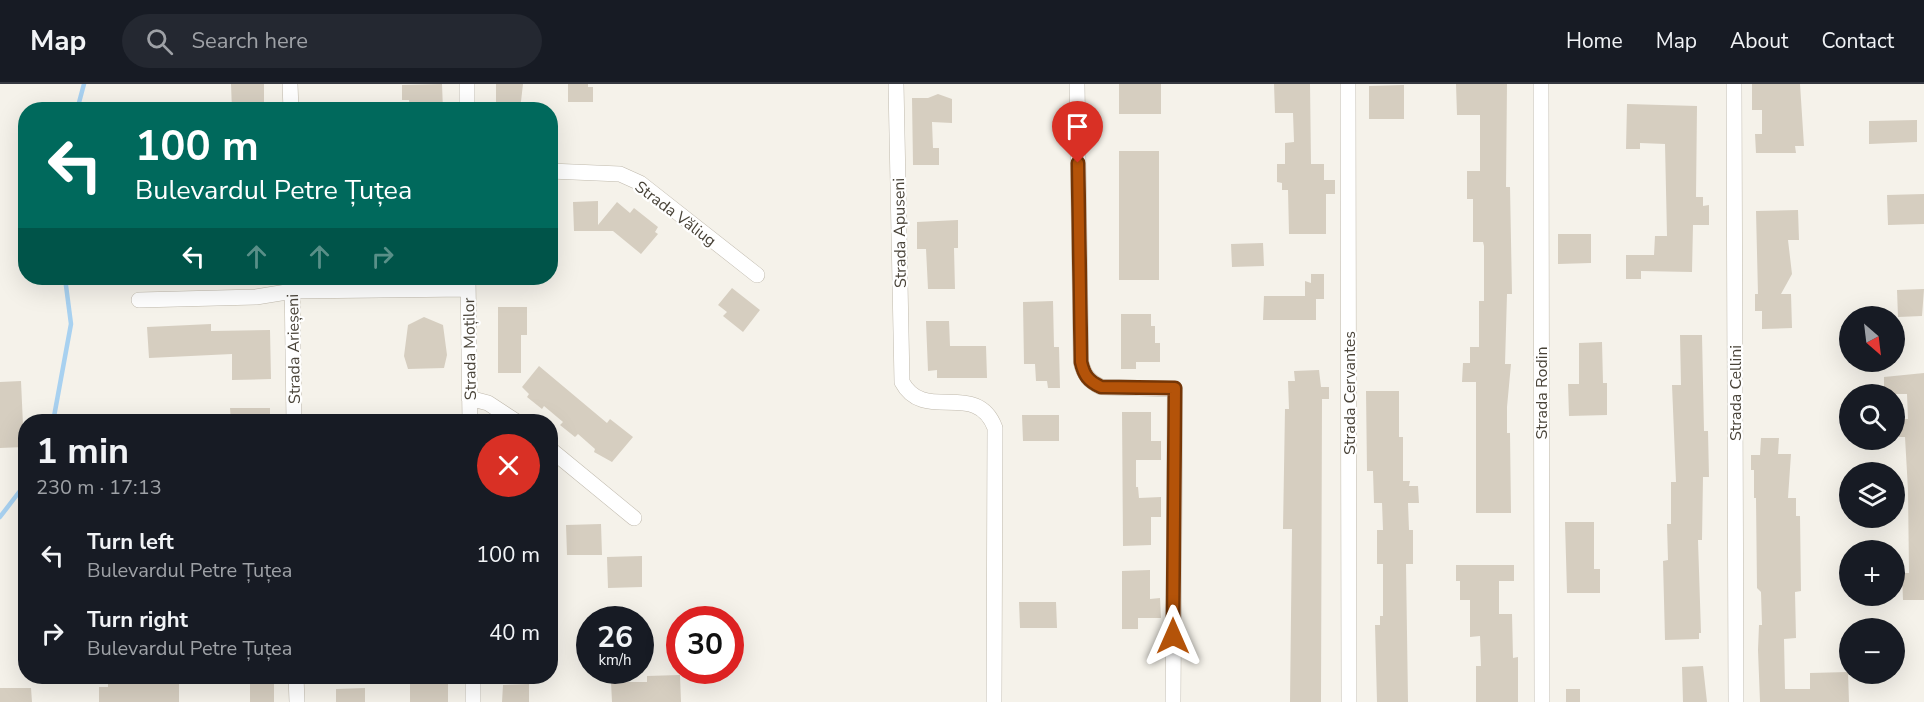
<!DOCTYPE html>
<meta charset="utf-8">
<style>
body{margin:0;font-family:"Nunito Sans",sans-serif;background:#242831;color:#f1f3f6;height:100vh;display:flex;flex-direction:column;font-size:22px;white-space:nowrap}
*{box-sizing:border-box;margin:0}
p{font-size:20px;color:#9ea1a6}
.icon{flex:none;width:33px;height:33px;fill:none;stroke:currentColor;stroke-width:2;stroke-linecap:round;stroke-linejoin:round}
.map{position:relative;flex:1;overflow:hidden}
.drawer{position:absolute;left:18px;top:330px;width:540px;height:270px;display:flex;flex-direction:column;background:#171b24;border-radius:24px;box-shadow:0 6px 24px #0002}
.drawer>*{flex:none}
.top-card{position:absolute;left:18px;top:18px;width:540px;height:183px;border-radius:24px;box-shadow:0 6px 24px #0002;background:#00695c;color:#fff;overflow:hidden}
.needle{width:39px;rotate:152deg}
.buttons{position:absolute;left:1839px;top:222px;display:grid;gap:12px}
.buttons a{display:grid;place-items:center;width:66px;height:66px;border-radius:50%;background:#171b24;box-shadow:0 6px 24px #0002;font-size:30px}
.speed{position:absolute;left:576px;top:522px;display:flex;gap:12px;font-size:30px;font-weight:700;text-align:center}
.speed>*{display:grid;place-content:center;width:78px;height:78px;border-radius:50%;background:#171b24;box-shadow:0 6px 24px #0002;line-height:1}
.speed small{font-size:15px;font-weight:400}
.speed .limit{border:9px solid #d22;background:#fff;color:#111}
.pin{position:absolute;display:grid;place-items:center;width:51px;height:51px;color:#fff;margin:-62px -26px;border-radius:50% 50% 50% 0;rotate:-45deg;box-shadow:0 0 6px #0007}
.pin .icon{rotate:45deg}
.me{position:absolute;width:66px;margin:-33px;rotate:0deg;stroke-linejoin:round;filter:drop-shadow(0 0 4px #0008)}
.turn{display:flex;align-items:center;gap:21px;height:126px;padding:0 18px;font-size:27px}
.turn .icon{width:78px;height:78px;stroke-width:2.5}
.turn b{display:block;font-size:42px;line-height:51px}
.lanes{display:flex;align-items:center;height:57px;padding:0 18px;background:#0003;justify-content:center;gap:30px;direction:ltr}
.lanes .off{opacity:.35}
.round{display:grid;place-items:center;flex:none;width:63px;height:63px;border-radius:32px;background:#242831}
.head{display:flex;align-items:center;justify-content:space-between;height:102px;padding:0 18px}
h1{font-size:36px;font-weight:700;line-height:45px}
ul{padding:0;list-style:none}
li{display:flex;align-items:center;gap:18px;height:78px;padding:0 18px}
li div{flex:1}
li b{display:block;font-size:22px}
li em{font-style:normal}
header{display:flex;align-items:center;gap:36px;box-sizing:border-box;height:84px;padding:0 30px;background:#171b24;border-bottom:2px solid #363941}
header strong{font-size:28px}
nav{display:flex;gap:33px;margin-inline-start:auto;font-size:21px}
.search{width:420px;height:54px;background:#242831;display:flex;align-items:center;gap:15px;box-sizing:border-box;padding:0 21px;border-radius:33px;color:#9ea1a6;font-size:22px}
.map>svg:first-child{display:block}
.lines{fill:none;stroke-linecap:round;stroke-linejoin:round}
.stream{stroke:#a8d1f0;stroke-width:4.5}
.building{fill:#d6cec0}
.street-casing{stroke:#c0baad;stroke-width:16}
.street{stroke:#fff;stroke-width:15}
.route-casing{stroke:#753606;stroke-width:15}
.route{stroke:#b45309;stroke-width:10}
.labels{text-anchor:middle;stroke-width:4.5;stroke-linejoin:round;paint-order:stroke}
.street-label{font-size:16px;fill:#494338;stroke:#fff}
</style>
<header>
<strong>Map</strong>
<div class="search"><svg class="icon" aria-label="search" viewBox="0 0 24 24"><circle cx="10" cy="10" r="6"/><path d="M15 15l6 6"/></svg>Search here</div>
<nav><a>Home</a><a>Map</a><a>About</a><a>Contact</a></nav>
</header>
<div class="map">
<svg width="1924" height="618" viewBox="0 0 1924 618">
<rect width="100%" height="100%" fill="#f5f2ea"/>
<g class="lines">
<path class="stream" d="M77,26l7,-26
M53,338l18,-98 -6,-46
M0,433l26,-34"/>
</g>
<path class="building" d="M231,0h33v26h-32z
M442,0l1,26h-33l-1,-10h-7v-15z
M496,0h27l-3,26h-24z
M568,0h20v3h5v15h-25z
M1119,0h42v30h-42z
M1274,0h36l1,80h13v16h11v14h-9v40h-37l-1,-44h-6v-7l-5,-1v-18h8v-21l9,-1 -1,-29h-18z
M1456,0h51l-1,103h4l2,107h-5l-2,70h6l-4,43v26h3l1,80h-35v-131h-14l1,-19h7v-16h9v-46h5v-55l-1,-4h-10v-43h-6v-28h13v-56h-23z
M1752,0h48l4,62h-9l1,7h-40l-1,-19h7v-24h-10z
M1404,1v34h-35v-33z
M938,10l14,5v24l-20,-1 1,26h6v17h-26l-1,-67h16z
M1627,20l70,2 -1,91h7v9l6,-1v20h-16l-1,47 -51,-1v8h-15v-24h28l1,-19h12l-2,-92 -25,-1v6h-14z
M1917,36v22l-48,2v-23z
M1119,67h40v129h-40z
M1924,110v30l-36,1 -1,-30z
M598,117v24l19,-23 13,11 4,-5 24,19 -3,5 3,2 -17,20 -28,-23h-39l-1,-29z
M1798,126l1,30h-11l4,34 -11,20h10l1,34 -30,1v-18h-7v-17h3l-2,-83z
M958,136v28h-4l1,41h-27l-2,-40h-9v-27z
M1558,150h33v29l-33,1z
M1263,159l1,23 -32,1 -1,-23z
M1311,190h13v25h-8v21h-53l1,-24h41v-15l6,2z
M732,204l28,22 -17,22 -20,-16 4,-4 -9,-7z
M1924,205l-2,27 -24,1 -1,-27z
M1053,217l1,46h5l1,41h-12l-1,-7h-11l-1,-17h-11l-1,-62z
M498,223h29v28h-6v38h-23z
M1121,230h30v12h4v17h5v19h-24v7h-15z
M424,233l19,8 4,30 -3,13 -36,1 -4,-13 4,-31z
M926,237h23l1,25h36l1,32h-50v-8l-9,1z
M211,240v7l59,-1 1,49 -39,1v-26l-83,4 -2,-31z
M1680,251h22l2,96h4l1,46h-6l-1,63h-4l3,93h-2v6l-34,1 -2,-79 5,-1 -1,-36h4v-42h5l-4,-97h9z
M1602,258l1,41h4v32l-38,1 -1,-32h11v-41z
M539,282l68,57 3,-4 23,18 -21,25 -18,-10 1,-3 -17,-15 -3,3 -15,-12 3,-3 -19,-16 -2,3 -15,-12 2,-3 -7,-7z
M1319,286l2,17h8v12h-7l-1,303h-31l2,-173h-9l2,-120h4l-1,-28h7l-1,-10z
M1924,289v227h-21l-1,-27h7l-1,-83 -3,-53h-6v-18h9l-1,-25h-23v-17z
M21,297l3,66 -24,1v-66z
M1366,307h33v46h4v44h7l-1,5h9l1,17h-11l1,27h4v34h-7l2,138h-31l-2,-77h5v-9h3v-52h-6v-34h6l-1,-27h-8l-1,-32h-6z
M230,324h40v14h-39z
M1122,328h29v29h10v19h-25v27h2l1,11 22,-1v20h-10v28l-28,1z
M1022,331h37v26h-36z
M1761,354h18l-1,16h13l-3,44h8v18h4l1,75 -6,1 1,46 -12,1 1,50h25v-16l38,-1 1,30h-89l-2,-52 1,-25h3l-1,-33 -4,-4 -1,-90h-2v-28h-3v-15h9z
M1565,438h29v47h6v24h-33z
M601,440l1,31h-35l-1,-30z
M642,472v31l-34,1 -1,-31z
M1456,481h58v16h-15v33h13l1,44 5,-1v45h-42v-36h5l-1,-30 -10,1v-37h-10v-19h-4z
M1150,486v29l10,-1 1,20h-23v11h-16v-58z
M1019,518h37l1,26h-37z
M1703,582l4,36h-24l-1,-35z
M680,591l1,27h-69l-1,-20h36v-6z
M152,592h27v26h-80v-15h9v-6h44z
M410,596h38v22h-38z
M274,598v20h-24v-19z
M529,600v18h-27l1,-17z
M0,604h31l1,14h-32z
M365,604v14h-29v-13z
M1566,605h14v13h-14z"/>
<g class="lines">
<defs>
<path id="street" d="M290,0l1,26
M896,0l6,298c22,42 75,-3 93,46l-1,274
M1077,0l4,278c3,13 8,19 20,25l74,2 -2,313
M1348,0l1,618
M1541,0l1,618
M1734,0l2,618
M467,26v-26
M550,87l70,3 20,9 117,92
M292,194l2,144
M468,194l2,144
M139,216l117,-3 37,-6 175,-2
M469,314l19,5 29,19
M550,365l84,69
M296,592l1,26
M473,592v26"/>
</defs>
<use href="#street" class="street-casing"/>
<use href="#street" class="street"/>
</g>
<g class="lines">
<defs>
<path id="route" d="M1078,79l3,199c3,13 7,19 20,25l74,1 -2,248"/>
</defs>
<use href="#route" class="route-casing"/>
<use href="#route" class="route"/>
</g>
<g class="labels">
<g class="street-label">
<text transform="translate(676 129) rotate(37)" y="6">Strada Văliug</text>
<text transform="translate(899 149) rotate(-91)" y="6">Strada Apuseni</text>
<text transform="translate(293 265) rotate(-91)" y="6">Strada Arieșeni</text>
<text transform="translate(469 265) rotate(-91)" y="6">Strada Moților</text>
<text transform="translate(1349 309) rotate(-90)" y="6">Strada Cervantes</text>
<text transform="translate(1541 309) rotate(-90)" y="6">Strada Rodin</text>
<text transform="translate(1735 309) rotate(-90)" y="6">Strada Cellini</text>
</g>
</g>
</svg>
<div class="buttons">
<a><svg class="needle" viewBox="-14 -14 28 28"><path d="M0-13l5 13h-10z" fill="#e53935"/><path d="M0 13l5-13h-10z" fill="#9ea1a6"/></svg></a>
<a><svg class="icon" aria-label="search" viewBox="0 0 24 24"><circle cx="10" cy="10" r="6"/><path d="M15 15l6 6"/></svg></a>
<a><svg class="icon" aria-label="layers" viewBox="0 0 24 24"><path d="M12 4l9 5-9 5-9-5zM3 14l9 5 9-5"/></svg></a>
<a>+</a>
<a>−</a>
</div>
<div class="speed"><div>26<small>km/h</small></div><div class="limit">30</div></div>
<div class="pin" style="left:1078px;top:79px;background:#d93025"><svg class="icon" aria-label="arrive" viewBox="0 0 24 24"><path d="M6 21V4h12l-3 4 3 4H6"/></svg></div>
<svg class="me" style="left:1173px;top:552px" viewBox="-20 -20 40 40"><path d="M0-17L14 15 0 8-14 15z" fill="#b45309" stroke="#fff" stroke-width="4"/></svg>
<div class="top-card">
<div class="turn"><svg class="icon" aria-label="left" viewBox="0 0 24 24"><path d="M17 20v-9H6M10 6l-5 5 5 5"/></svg><div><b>100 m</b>Bulevardul Petre Țuțea</div></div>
<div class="lanes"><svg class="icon" aria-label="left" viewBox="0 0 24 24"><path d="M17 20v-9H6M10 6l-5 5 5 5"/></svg><svg class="icon off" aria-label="ahead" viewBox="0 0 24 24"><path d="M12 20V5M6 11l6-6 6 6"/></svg><svg class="icon off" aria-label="ahead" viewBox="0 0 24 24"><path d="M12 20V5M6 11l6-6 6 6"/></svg><svg class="icon off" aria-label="right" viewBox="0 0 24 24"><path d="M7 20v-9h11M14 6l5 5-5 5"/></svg></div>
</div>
<section class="drawer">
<div class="head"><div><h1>1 min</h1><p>230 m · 17:13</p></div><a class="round" style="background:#d93025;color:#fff"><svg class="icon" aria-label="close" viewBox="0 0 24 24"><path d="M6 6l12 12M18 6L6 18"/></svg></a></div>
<ul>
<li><svg class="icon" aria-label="left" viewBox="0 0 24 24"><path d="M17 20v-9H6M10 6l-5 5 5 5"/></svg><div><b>Turn left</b><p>Bulevardul Petre Țuțea</p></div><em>100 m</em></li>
<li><svg class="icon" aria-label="right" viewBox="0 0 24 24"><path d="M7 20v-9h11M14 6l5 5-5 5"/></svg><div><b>Turn right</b><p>Bulevardul Petre Țuțea</p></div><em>40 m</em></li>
</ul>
</section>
</div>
